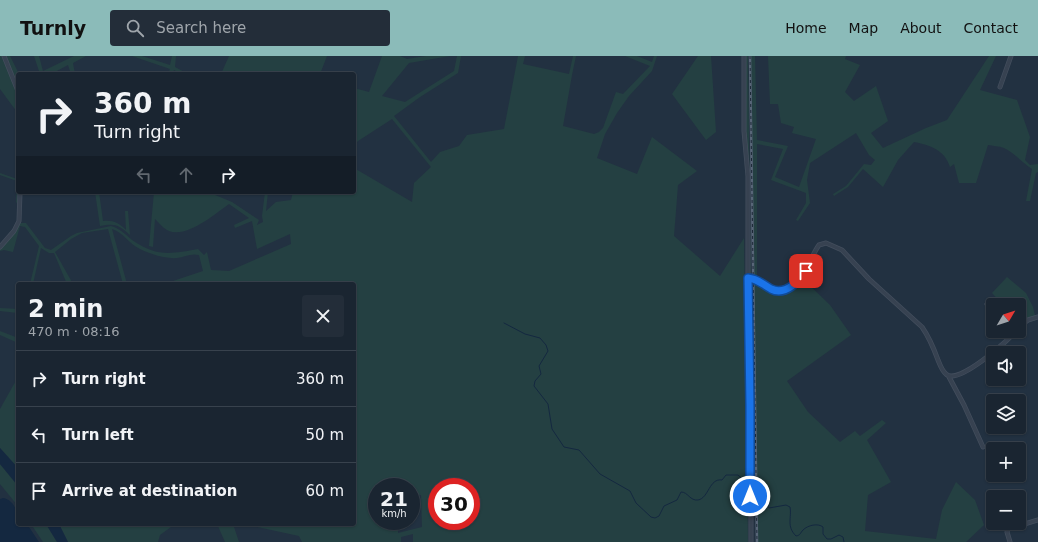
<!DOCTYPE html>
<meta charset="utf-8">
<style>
body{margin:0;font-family:"DejaVu Sans",sans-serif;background:#232d39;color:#f1f3f6;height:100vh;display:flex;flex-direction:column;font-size:15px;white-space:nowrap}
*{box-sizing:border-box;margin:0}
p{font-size:13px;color:#9fa5ab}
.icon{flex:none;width:22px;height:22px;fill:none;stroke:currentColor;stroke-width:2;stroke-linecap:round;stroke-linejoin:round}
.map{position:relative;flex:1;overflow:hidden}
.side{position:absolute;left:16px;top:226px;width:340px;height:244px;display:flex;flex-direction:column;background:#1a2531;border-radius:4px;box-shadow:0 1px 3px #0004,0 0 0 1px #38424d}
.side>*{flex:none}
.hud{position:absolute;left:16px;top:16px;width:340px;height:122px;border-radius:4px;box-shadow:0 1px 3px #0004,0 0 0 1px #38424d;background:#1a2531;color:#f1f3f6;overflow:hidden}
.needle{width:26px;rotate:51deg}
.tools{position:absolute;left:986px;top:242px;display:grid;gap:8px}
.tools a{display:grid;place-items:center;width:40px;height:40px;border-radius:4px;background:#1a2531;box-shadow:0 1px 3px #0004,0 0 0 1px #38424d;font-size:20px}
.speed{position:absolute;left:368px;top:422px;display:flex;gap:8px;font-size:20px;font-weight:700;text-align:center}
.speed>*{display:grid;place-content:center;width:52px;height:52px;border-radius:50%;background:#1a2531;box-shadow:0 1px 3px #0004,0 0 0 1px #38424d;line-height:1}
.speed small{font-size:10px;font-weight:400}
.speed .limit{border:6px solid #d22;background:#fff;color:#111}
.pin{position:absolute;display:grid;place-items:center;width:34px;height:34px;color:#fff;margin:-17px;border-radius:8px;box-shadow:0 2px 6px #0006}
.me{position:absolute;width:44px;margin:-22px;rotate:0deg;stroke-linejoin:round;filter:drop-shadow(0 0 3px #0008)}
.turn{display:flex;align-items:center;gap:14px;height:84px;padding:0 12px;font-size:18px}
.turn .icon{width:52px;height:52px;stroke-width:2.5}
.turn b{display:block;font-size:28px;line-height:34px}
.lanes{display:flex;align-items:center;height:38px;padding:0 12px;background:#0003;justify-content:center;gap:20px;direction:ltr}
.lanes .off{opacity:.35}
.round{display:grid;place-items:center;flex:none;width:42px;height:42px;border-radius:4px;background:#232d39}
.overview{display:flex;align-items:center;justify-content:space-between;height:68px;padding:0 12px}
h1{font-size:24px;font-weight:800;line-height:30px}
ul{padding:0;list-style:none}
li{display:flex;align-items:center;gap:12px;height:56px;padding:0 12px;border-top:1px solid #38424d}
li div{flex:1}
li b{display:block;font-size:15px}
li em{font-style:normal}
header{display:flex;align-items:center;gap:24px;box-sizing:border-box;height:56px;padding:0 20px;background:#8bbbb9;color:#111}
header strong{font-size:19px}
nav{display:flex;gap:22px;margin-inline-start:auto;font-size:14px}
.search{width:280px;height:36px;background:#232d39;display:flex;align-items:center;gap:10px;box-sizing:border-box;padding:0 14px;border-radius:4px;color:#9fa5ab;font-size:15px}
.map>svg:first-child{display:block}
.green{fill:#244042;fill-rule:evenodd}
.water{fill:#142840}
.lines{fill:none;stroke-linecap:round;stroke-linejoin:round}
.stream{stroke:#142840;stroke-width:1}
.minor-casing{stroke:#434e5d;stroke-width:5}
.minor{stroke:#374251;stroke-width:3.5}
.rail-casing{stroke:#586678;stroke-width:2.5}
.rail{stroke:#1b2736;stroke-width:1;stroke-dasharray:3;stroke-linecap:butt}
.route-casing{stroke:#114b97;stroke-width:10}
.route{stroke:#1a73e8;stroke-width:7}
</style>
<header>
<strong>Turnly</strong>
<div class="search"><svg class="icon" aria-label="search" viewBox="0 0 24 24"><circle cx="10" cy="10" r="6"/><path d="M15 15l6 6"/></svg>Search here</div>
<nav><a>Home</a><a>Map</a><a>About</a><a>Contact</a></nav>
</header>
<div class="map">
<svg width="1038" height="486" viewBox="0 0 1038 486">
<rect width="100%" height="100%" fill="#223141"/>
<path class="green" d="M0,0h10l9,18 -1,55 -3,-1 2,-16 -17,-23z
M34,0h5l4,15 31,-15h12l-13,7 2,11h-4l-3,-9 -17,9h-11z
M132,0h10l28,9 2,-9h4l-1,11 13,7h-7l-7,-4 -2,4h-4l2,-5z
M229,0h98l-7,18h-99z
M382,0h18l7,3 19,-3h24l-41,7 -27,33 23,6 49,-31 3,-15h4l-3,17 -38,24 -26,19 37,46 9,-10 19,-6 8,-11 37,-6 14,-73h7l-2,8 46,10 4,-18h3l-4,19 -9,51 31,8 5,-2 4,-4 13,-36 7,2 27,-28 -25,-10h12l15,6 2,-6h3l-5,15 -23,25 -12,17 -12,21 -8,24 40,16 15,-37 45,34 -19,14 -4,51 46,40 24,-38 4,304h-335v-8l-12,3v5h-99l-3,-6 -56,-12h111v-240h-190l39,-13 -4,-16c-8,-2 -15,2 -22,3 -11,1 -27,-4 -37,-9 -11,-5 -17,-17 -28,-20l15,55h-4l-15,-55 -26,4 -11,6 -16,13 18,32h-6l-13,-31h-5l-8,-5 -8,36h-3l9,-38 -14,-19 -5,-1 -7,26 -9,-2 -4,1v-3l20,-25h6l19,25 6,2 20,-14 6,-3 34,-7c8,2 14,8 21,14 24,17 39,14 66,9l6,6 3,-3 4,18 18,1 62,-27 -1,-10 -33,15 -5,-28 -17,7 -1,-3 15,-7 -20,-14c-14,10 -42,34 -60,27 -5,-2 -10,-8 -14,-12l-2,28 -4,-1 5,-54h54l24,10 27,18 -2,5 6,-3 -1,-6 3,-24h3l-2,19 10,-9 15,-2 2,-8h61v-24l58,34 2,-19 17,-16 -39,-48 -34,22 -4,5v-58l15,4zM377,431h34v8h10l1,32 -24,6v-12h-21zM437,431h34v34h-34z
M698,0h13l5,76 -10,8 -34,-46z
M745,0h3l3,223 -3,-2z
M751,0h4l2,84 31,6 -13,31 24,10 17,-48 -24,-6 2,-6 -13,-4 -3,-19h-8l-2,-48h78l-1,3 15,6 -15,27 9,9 22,-15 12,35 -17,12 12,15 43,-20 21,-8 42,-64h7l-16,34 37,10 13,37 -5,23 5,5 8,-1v8l-2,1 -6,28h-4l6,-32c-10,-6 -17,-16 -28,-21 -5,-2 -11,-2 -16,-3l-12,38h-17l-5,-19 -4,3c-5,-17 -20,-22 -36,-25l-16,18 -15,27 -20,-18 -15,18 -14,9 -1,-2 13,-8 18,-22 7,1 4,-5 -6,-5 -13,-22 -46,30 -3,17 3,23 -12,18 -2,-1 10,-17v-10l-35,-13 12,-31 -26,-5v136l-3,-1z
M0,117l17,6 1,-3 -1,27 -1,-1 1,-21 -17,-6z
M95,136h4l4,29c10,-1 16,2 23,9l-1,-19h3l2,24c-11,-10 -15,-12 -30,-9z
M1007,221l19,16 7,14 3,13 -9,3 -8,5v-23h-16l-11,-12z
M802,222l28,27 21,30 -64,46 21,31 32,30 15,-11 5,5 22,-16 4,3 -19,17 24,42 -23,13 -3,36 71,8 6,-29 14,-28 19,18 9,25 -18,17h-208l-4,-261c6,2 10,9 15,11 14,6 25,-4 33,-14z
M748,225h3l3,234 -3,-5z
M0,252l18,1v4l-18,-2z
M0,275l18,7v5l-18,-8z
M18,321v91l-18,-20v-39z
M0,408l18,22v20l-18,-22z
M31,468h15l11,18h-14z
M59,468h116l-15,11 -2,7h-90z
M217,468h16l6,18h-14z"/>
<path class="water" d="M0,392l18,20v18l-18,-22z
M3,442c12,2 15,15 15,26h9l12,18h-39v-43z
M46,468h13l9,18h-11z"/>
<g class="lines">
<path class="stream" d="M504,267l21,11 15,4 6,7 2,6 -9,15 2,8 -6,7 -1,5 14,18 4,25 12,18 15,3 21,24 30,17 6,12 15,14 4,1 4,-2 5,-10 13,-6 4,-8c7,0 9,9 17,8 11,-2 11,-22 24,-20l4,-5h12l10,9 5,1
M759,430l5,1 2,15 3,6 17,-3 4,2c2,11 -4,19 6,29 5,-1 4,-3 7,-6 5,-5 15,-7 20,-3v7l4,5h4l8,-4 4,2 1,5"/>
<defs>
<path id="minor" d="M4,0l14,35
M744,0v75l4,45v119l3,111v136
M1000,31l11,-31
M0,191l14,-16 5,-10 1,-29
M748,222c4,1 8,1 12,3 5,3 10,9 16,9 25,4 32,-30 43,-45l7,-2 16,7 27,29 53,48c7,10 12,22 16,33 2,5 4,11 8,14 11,12 62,-33 70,-43
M987,248l6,6
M1019,271l9,-7 10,-3
M949,321l15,28 19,42
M1010,486l-3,-10 1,-3 30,-9"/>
</defs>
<use href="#minor" class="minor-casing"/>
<use href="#minor" class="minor"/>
<defs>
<path id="rail" d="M750,0l7,486"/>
</defs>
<use href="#rail" class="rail-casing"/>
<use href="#rail" class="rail"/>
</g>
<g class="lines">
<defs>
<path id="route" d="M750,440v-90l-2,-128c10,1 14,6 23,11 14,7 27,-7 35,-18"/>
</defs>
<use href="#route" class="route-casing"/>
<use href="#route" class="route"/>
</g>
</svg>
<div class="tools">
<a><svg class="needle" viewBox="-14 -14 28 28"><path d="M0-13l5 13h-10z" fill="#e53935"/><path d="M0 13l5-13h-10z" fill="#9fa5ab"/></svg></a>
<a><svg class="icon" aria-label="sound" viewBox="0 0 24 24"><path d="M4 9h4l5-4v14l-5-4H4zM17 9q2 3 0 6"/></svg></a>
<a><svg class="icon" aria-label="layers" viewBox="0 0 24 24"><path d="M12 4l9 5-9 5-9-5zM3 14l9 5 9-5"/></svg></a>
<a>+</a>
<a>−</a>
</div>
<div class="speed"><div>21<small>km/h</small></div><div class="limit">30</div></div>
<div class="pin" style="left:806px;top:215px;background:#d93025"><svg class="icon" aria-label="arrive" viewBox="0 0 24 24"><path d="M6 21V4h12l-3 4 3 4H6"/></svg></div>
<svg class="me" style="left:750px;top:440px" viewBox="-20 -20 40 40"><circle r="17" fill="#1a73e8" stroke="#fff" stroke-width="3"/><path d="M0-11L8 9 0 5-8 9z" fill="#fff"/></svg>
<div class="hud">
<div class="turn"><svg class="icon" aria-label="right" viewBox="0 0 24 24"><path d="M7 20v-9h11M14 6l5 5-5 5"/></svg><div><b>360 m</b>Turn right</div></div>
<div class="lanes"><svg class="icon off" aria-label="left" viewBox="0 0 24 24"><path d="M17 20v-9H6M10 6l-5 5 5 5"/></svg><svg class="icon off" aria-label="ahead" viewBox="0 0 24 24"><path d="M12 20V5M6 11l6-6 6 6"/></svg><svg class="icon" aria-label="right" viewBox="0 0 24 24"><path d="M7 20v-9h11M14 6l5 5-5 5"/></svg></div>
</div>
<section class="side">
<div class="overview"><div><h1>2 min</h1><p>470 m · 08:16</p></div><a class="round"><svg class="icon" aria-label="close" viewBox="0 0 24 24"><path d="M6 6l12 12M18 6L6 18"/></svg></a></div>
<ul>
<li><svg class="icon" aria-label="right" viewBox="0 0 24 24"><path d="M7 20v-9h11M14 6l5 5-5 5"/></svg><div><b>Turn right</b></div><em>360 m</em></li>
<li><svg class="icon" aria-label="left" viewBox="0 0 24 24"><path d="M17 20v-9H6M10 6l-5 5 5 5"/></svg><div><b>Turn left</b></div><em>50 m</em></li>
<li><svg class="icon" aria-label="arrive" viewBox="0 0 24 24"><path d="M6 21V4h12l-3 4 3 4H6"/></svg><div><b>Arrive at destination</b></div><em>60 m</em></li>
</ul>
</section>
</div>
